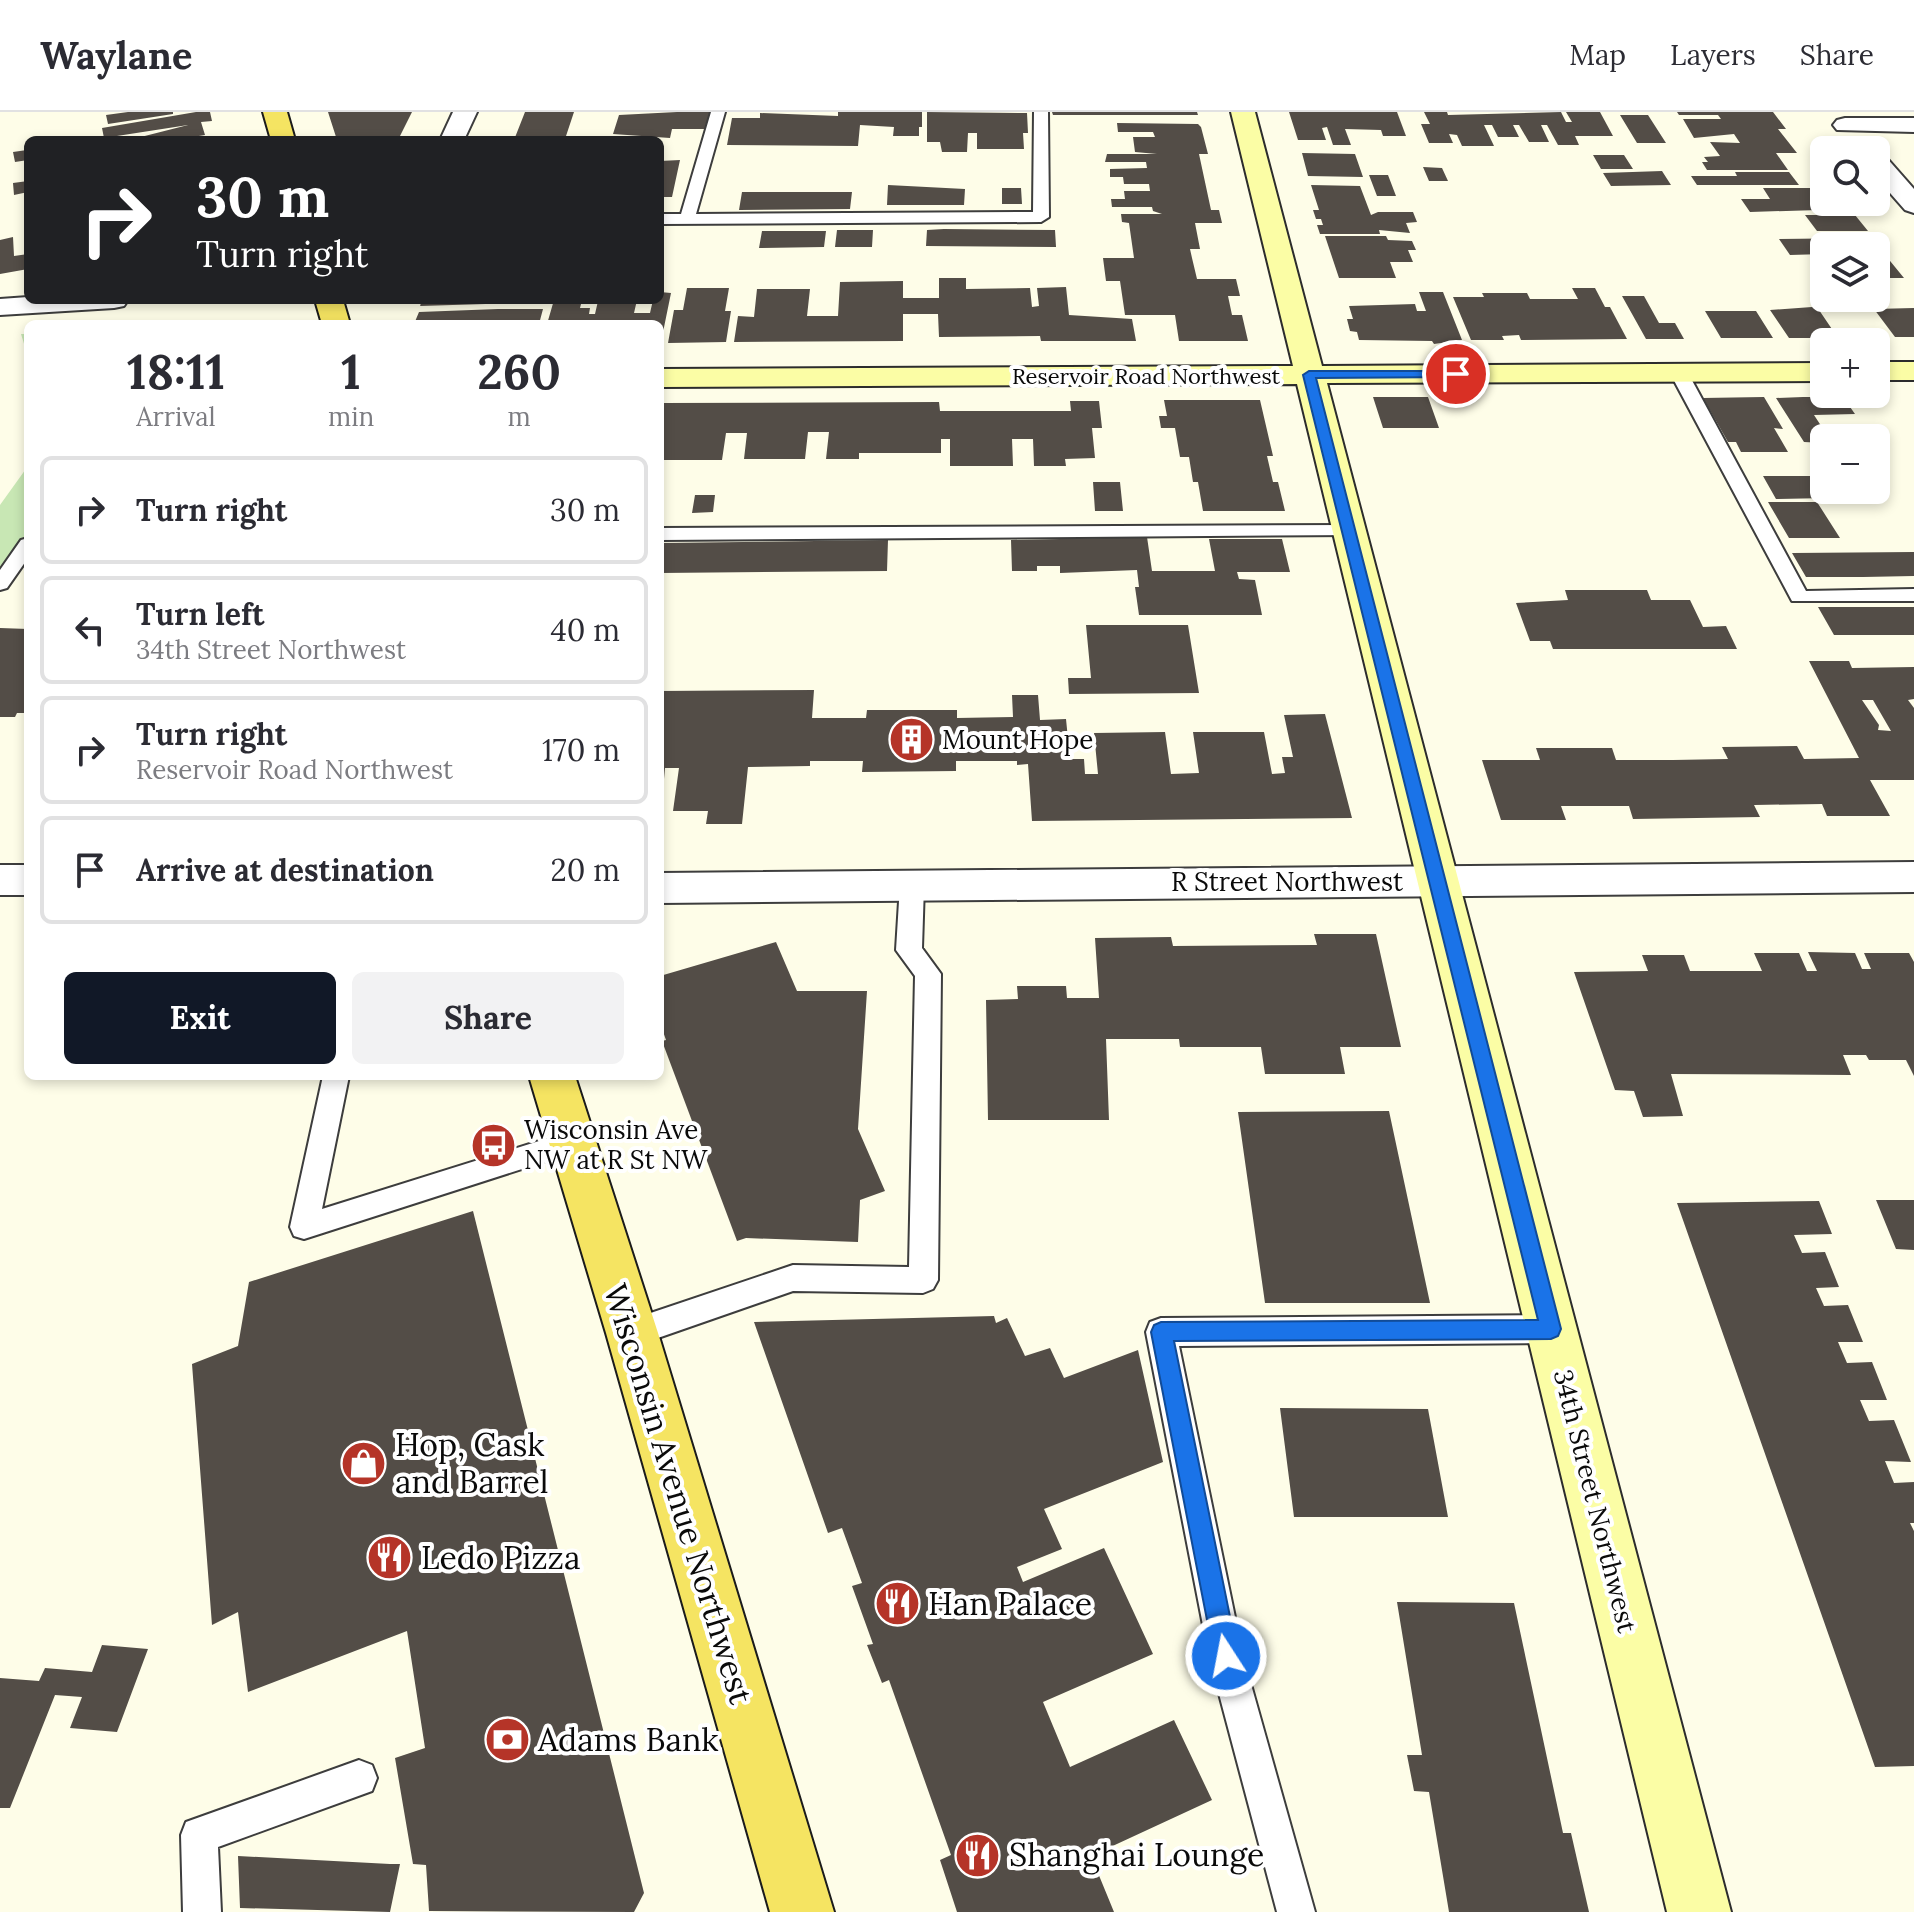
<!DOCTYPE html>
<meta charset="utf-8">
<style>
body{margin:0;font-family:Lora,serif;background:#f2f2f3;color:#2b2b33;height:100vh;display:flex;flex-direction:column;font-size:30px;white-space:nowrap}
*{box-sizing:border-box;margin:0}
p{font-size:26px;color:#7c7c81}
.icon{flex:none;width:44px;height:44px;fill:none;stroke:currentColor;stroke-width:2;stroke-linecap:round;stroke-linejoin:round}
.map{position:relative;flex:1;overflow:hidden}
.details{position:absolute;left:24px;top:208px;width:640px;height:760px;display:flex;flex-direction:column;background:#fff;border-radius:12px;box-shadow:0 4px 12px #0003}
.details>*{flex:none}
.guide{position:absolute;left:24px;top:24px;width:640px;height:168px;border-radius:12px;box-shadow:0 4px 12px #0003;background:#202124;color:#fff;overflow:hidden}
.controls{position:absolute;left:1810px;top:24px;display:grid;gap:16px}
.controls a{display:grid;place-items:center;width:80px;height:80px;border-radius:12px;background:#fff;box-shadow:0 4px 12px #0003;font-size:40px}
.pin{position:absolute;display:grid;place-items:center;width:68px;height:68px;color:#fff;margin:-34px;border:4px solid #fff;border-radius:50%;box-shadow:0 2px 8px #0007}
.me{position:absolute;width:88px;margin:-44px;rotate:349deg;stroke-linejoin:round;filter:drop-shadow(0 0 6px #0008)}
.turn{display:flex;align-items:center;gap:28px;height:168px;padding:0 40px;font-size:36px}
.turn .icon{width:104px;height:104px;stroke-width:2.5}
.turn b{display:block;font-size:56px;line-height:68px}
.eta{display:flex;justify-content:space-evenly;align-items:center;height:136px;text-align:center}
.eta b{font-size:48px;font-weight:700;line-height:56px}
.primary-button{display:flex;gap:16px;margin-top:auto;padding:16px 40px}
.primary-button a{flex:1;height:92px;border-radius:12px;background:#111827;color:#fff;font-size:32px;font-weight:700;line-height:92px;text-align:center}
.primary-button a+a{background:#f2f2f3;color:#2b2b33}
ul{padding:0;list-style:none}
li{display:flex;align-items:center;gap:24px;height:108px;margin:0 16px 12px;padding:0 24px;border:4px solid #e1e1e2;border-radius:12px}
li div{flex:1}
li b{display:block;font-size:30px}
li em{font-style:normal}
header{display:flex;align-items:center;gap:48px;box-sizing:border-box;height:112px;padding:0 40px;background:#fff;border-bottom:2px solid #e1e1e2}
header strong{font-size:38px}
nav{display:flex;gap:44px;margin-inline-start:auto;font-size:28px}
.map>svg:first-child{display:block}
.green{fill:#c8e7b4}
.building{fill:#534d47;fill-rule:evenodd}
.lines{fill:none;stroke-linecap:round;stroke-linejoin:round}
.lane-casing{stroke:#3d3d3d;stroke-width:4}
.street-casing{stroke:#3d3d3d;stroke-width:4}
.secondary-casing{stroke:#2c2c2c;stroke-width:4}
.primary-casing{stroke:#1b1b1b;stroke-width:4}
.lane{fill:#fff;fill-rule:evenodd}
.street{fill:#fff;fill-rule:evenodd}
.secondary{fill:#fbfda5;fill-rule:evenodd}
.primary{fill:#f5e462;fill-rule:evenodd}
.route{fill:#1a73e8;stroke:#114b97;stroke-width:2}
.labels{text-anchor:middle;stroke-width:8;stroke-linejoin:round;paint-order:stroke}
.far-street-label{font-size:22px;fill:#0a0a0a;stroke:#fff}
.poi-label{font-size:26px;fill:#0a0a0a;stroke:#fff;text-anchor:start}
.street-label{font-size:26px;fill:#0a0a0a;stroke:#fff}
.near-poi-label{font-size:32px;fill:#0a0a0a;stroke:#fff;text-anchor:start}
.near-street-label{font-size:32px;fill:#0a0a0a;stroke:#fff}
</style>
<header>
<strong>Waylane</strong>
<nav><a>Map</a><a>Layers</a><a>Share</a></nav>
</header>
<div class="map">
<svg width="1914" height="1800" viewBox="0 0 1914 1800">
<rect width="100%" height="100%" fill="#fefde8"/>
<path class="green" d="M21,222h7v216l-28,42v-87l28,-39 -3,-119z"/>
<path class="building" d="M128,0h45v2l-65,10 -2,-9z
M196,0h14l2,9 -11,1 4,13 -31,5h-45l59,-15 -84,13 -2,-10z
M328,0h84l-14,28h-61z
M525,0h49l-8,24h9l-1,4h-60z
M677,0h33l-4,17h-34l-2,9 -57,-4 6,-19z
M838,0h84v15h-3v9h-26l1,-9 -34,-2 -2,21 -131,-1 5,-27h28v-5l78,3z
M927,0l100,1 1,20h-5l1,16h-47v-16h-9l-1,19h-25l-2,-10h-13z
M1052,0h145l1,3h-145z
M1289,0h108l9,24h-23l-2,-6 -36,-1 6,16h-18l-6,-18 -5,1 4,12h-28z
M1424,0h23l1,3 113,-3 5,10h6l-6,-10h34l13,24h-38l4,9h-21l-11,-20h-6l8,17h-20l-10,-17h-6l6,12h-21l-6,-12h-8l10,21h-32l-5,-11 -8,-1 4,9h-24l-8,-19h9z
M1677,0h96l13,17h-8l19,24h-21l12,17h-81l-5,-8h6l-4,-5 16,-1 -10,-14 30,1 -6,-9 -40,4 -11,-19h38l-3,-4h-39z
M1620,3h28l18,28h-29z
M1117,11l81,1 3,3 7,27h-9l12,56h8l3,13h-27l5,26h-10l2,9 5,21h39l4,17h-12l4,19h10l6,26h-69l-4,-26h-50l-5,-34h-14l-3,-23h31l-5,-35 -7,-1 -1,-8h41l-9,-3 -1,-4h-40l-1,-8h14l-1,-8h26l-1,-7h-25l-1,-7h-13v-8l37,-1 -1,-6h-41l2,-8h50l-22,-2 -2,-15h22l-2,-5h-35z
M27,38l1,10 -13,2 -2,-10z
M1302,41l53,1 8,23 -55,-1z
M1593,43h31l9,14h-32z
M680,48l-8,37h-12v-36z
M1423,55l19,1 6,13h-19z
M1662,59l9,14 -60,1 -8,-13z
M1735,60h54l10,13h-102l-6,-9h46z
M1369,63h19l8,21h-19z
M28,69v11l-14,3 -1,-12z
M888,73l77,4 -1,16h-77z
M1311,73l49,1 11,29 7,-3h35l4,10 -11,1 4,10 -31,-3 1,4h-60l-3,-9h6l-2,-6h-5l-3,-9h6z
M1002,76h19l1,16h-20z
M1763,76h61v14h21l6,7 -101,3 -9,-13h29z
M742,80h110l-2,17 -111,1z
M1805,103h50l13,16h-51z
M944,117l111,1 1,17 -130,-1 1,-16z
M837,118h36l-1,17h-37z
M762,119h64l-2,16 -65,1z
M1325,124h61l2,4 24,1 4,9h-8l5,12h-23l6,16h-57z
M13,125l1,19 14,-2v15l-28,5v-34z
M1864,126l6,8h-46v8l-34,1 -11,-16z
M1876,144h10l18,22h-28z
M939,166h27v11l64,-1 2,19 7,-1 -2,-18 29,-1 3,28 63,4 4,22h-95l-1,-5 -101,1 -1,-23h-35v27l-169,1 4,-26 16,1 3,-28h53l-3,27h31l2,-34 63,-1v17h36z
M687,176h42l-4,23h6l-5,31 -58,1 6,-33h9z
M1572,176h23l10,19h5l17,32 -106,1 -2,-5 -17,1 2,4h-33l-18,-43h31l-2,-4h45l3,6h48z
M660,180l11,1 -10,49 -1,-18h-113l7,-24h28l-2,8h10l-1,6h6l3,-13 39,-1 -3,13h16l3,-13h7z
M1419,180h24l19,48 -28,4 -2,-3 -73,-1 -2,-8 -7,-1 -3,-12h6l-4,-13 66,-2 2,7h9z
M1622,184h22l15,27h16l9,16h-38z
M422,188h94v3l-96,3z
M1812,195l7,3 19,28h-49l-19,-28z
M1914,196v29h-19l-21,-28z
M498,197h45l-4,15h-125l5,-12z
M1705,199h51l17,27h-52z
M1373,285h55l11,31h-56z
M1764,285l19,32 -9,-1 14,24h-47l-5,-10h-8l-25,-44z
M1803,285h40l12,17 -41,1 15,23h-5v5l-20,-1 -28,-44z
M1164,288h96l13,56h-6l6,26h5l7,29h-82l-5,-29h-5l-4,-25h-9l-5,-29h-14l-2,-12h8z
M1070,289h29l3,27h-10l3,30 -30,1 1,7h-32l-1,-27h-21l1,27h-63v-27h-9v14h-82v6h-33l3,-27h-21l-3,27h-61l3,-26h-21l-4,27h-62l2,-57 277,-1 1,9h131z
M1763,364h51l14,22 -52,1z
M1093,370h27l3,29h-28z
M695,383h20l-2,17 -21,1z
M1768,390h49l23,36h-51z
M1147,425l5,34h63l-6,-32h73l8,33h-53l2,7 16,1 7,35h-123l-4,-28h4l-2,-17 -77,3v-7h-23v5h-25l-1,-31z
M888,428l-1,31 -227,2v-30z
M1914,440v24l-51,1h-57l-14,-24z
M1565,478h82l4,10h39l13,27 23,-1 11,23h-184l-3,-8h-20l-14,-38 52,-3z
M1818,495h96v28h-80z
M1086,513h102l11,68 -130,1 -1,-16h23z
M0,516l28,1v84h-11l-2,4h-15z
M1809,549h40l3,7 62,-1v32l-6,1 6,8v72h-44l20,36h-63l-5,-12 -68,1 6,12 -127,2 -4,-13h-68l5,14h-65l-19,-60h58l-4,-12h76l4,12h57l55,-1 -6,-12 75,-1 7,13 55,-1zM1862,588h11l18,31 -13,-1 1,-5z
M814,578l-2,28h54l1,-8h90v8l56,-1 -1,-22h26l2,25 26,-1 4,40h14l1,15h13l-4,-41 71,-1 6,42 28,-1 -6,-41h71l8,42 13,-1 -3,-16h11l-9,-42 41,-1 27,104 -320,3 -4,-57 -11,1v-4h-61v10l-94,1 1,-11h-53v5l-62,1 -6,57h-36l2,-13h-35l6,-43h-14l-1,11h-4v-88z
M1314,822h62l25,113h-61l5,27h-80l-4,-27h-81l-1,-8h-73l3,81h-121l-2,-120 32,-1 -1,-13h49l1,12h32l-4,-60 76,-1 2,9 144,-1z
M776,830l21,49h70l-9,138 27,62 -25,9 -2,42 -112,-4 -9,3 -75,-200 4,-1 -6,-17v-47z
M1808,840l47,1 7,16h9l-7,-16h45l5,9v114l-8,-16h-37l-3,-5h-23l8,20 -180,-1 12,42 -40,1 -9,-26 -19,-1 -41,-118 74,-1 -6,-16h42l6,16h72l-8,-18h45l8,18h10z
M1389,999l41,192h-165l-27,-191z
M1876,1088h38v50l-18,-1z
M1819,1089l13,33 -38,1 8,18 23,-1 14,35 -23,1 8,18 24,-1 15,37h-25l9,21 25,-1 15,38h-27l9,21 25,-1 17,42 -26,-1 9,22 20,-1v41h-4l4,8v235l-39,1 -198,-564z
M473,1099l171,682 -10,19 -205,-1 -3,-46 -13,-1 -18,-106 30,-10 -18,-117 -159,61 -10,-80 -26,13 -20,-261 46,-18 11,-64z
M994,1204l2,7 11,-5 18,38 25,-8 14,30 74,-28 25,112 -119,47 18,40 -45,18 6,15 81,-34 49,106 -110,48 27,65 104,-47 38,80 -121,56 23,56h-157l-17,-52 11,-5 -62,-175 -7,3 -15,-38 6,-1 -21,-58 10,-3 -20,-55 -14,5 -74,-211z
M1280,1296l148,1 20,108h-154z
M1397,1490l117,1 49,230h8l18,79h-140l-20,-120 -15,-1 -7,-36h15z
M102,1533l46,4 -31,83 -47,-4 12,-31 -27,-2 -45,113h-10v-130l39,3 6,-13 47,4z
M238,1744l152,8h10l-10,48 -150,-4z"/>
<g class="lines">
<defs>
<path id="lane" d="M711,0h14l-29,102 337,-2 1,-100h14l1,105 -8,5 -381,2v-10h21z
M1679,256l9,5 118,218 108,-2v12h-122l-122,-228z
M1349,413l7,2 3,4 -3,4 -696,5v-12z
M28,426v20l-21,30 -7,2v-20l21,-30z
M912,764l9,3 3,6 -2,63 19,26 -3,306 -5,9 -10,4 -130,-2 -161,56 -11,-4 -4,-10 4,-10 172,-58 116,2 6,-291 -19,-26 4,-65 3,-6z
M323,964h26l-27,133 249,-78 10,3 4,8 -4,8 -277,89 -10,-3 -4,-9z
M1551,1203l11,4 4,10 -4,10 -11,4 -372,3 64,310 72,256h-38l-68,-256 -63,-324 4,-10 11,-4z
M359,1648l13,5 5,13 -5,13 -154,56 3,65h-38l-2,-77 5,-13z"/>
<path id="street" d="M453,0h24l-13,28h-24z
M1845,6h69v14l-77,-2 -4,-5 4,-5z
M1876,42l9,2 29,33v24l-9,-3 -29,-33z
M28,185v3h100l-4,6 -10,2 -114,7v-16z
M1914,750v30l-1254,11v-30z
M0,753h28v30h-28z"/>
<path id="secondary" d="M1231,0h24l67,254 502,-3v18l-497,2 404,1529h-64l-370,-1528 -637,3v-18l633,-3z
M1876,250h38v18h-38z"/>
<path id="primary" d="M263,0h24l8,28h-24z
M315,188h28l7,24h-28z
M529,964h46l83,257 176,579h-64l-164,-579z"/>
</defs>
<use href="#lane" class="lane-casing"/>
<use href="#street" class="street-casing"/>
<use href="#secondary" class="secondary-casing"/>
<use href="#primary" class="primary-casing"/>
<use href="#lane" class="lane"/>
<use href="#street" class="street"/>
<use href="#secondary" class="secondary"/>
<use href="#primary" class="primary"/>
</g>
<path class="route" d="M1456,259l4,1v5l-144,1 245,951 -3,7 -7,3 -377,2 64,315 -4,8 -8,4 -9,-4 -3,-8 -63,-324 3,-7 7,-3 377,-2 -235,-945 6,-4z"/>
<defs>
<symbol id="building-disc" viewBox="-11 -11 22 22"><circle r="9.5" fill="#b53428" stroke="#fff"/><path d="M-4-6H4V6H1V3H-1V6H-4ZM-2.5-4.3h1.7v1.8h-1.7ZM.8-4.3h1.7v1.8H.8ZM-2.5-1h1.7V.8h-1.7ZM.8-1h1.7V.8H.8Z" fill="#fff"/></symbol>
<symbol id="bus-disc" viewBox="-11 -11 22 22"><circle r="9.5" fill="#b53428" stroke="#fff"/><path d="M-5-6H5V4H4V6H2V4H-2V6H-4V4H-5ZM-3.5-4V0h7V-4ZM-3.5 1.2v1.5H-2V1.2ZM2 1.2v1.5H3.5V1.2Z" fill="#fff"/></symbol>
<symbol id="shop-disc" viewBox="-11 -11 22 22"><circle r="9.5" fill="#b53428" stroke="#fff"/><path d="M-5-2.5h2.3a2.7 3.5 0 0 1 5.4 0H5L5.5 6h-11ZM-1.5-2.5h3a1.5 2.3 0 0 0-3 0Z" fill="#fff"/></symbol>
<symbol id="restaurant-disc" viewBox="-11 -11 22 22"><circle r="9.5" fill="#b53428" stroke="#fff"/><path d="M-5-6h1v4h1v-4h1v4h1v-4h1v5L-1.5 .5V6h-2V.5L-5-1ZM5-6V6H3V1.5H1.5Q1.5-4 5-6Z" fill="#fff"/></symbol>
<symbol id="bank-disc" viewBox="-11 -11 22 22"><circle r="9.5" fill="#b53428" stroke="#fff"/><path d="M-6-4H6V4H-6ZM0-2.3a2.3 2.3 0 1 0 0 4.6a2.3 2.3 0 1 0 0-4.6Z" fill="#fff"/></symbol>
</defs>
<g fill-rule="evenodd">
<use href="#building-disc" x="886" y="602" width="51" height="51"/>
<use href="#bus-disc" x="468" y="1008" width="51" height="51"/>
<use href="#shop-disc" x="338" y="1326" width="51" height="51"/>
<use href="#restaurant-disc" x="364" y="1420" width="51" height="51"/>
<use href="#restaurant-disc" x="872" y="1466" width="51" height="51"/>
<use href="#bank-disc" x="482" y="1602" width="51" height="51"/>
<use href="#restaurant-disc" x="952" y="1718" width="51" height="51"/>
</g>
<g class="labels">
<g class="far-street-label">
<text x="1146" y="272">Reservoir Road Northwest</text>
</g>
<g class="poi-label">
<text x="942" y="637">Mount Hope</text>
<text x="524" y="1027">Wisconsin Ave<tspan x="524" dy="30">NW at R St NW</tspan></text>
</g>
<g class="street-label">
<text x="1287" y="779">R Street Northwest</text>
<text transform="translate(1595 1389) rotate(76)" y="9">34th Street Northwest</text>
</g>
<g class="near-poi-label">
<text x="395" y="1344">Hop, Cask<tspan x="395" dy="37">and Barrel</tspan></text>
<text x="421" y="1457">Ledo Pizza</text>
<text x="928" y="1503">Han Palace</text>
<text x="538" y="1639">Adams Bank</text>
<text x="1009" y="1754">Shanghai Lounge</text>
</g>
<g class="near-street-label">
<text transform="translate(678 1382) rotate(73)" y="11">Wisconsin Avenue Northwest</text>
</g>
</g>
</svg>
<div class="controls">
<a><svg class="icon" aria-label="search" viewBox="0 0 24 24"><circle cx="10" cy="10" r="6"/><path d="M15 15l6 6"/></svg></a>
<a><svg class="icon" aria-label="layers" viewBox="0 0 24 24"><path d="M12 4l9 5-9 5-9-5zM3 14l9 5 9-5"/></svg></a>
<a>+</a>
<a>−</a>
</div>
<div class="pin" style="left:1456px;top:262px;background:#d93025"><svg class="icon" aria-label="arrive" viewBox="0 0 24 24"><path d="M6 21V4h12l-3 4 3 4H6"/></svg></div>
<svg class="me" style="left:1226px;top:1544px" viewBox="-20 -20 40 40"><circle r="17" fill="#1a73e8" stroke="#fff" stroke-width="3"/><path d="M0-11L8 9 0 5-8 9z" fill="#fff"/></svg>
<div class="guide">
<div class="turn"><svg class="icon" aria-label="right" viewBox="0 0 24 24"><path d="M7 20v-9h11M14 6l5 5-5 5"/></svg><div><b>30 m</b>Turn right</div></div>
</div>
<section class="details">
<div class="eta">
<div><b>18:11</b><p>Arrival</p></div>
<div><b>1</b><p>min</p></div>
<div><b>260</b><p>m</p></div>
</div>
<ul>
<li><svg class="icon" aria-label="right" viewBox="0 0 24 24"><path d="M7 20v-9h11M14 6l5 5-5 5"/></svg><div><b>Turn right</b></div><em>30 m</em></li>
<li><svg class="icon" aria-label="left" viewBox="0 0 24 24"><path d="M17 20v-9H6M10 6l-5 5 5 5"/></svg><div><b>Turn left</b><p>34th Street Northwest</p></div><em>40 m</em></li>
<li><svg class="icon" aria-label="right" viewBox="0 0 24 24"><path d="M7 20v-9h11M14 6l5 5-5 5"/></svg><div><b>Turn right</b><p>Reservoir Road Northwest</p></div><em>170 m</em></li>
<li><svg class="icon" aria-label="arrive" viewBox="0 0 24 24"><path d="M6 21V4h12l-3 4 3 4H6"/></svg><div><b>Arrive at destination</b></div><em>20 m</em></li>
</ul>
<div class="primary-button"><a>Exit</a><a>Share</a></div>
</section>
</div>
